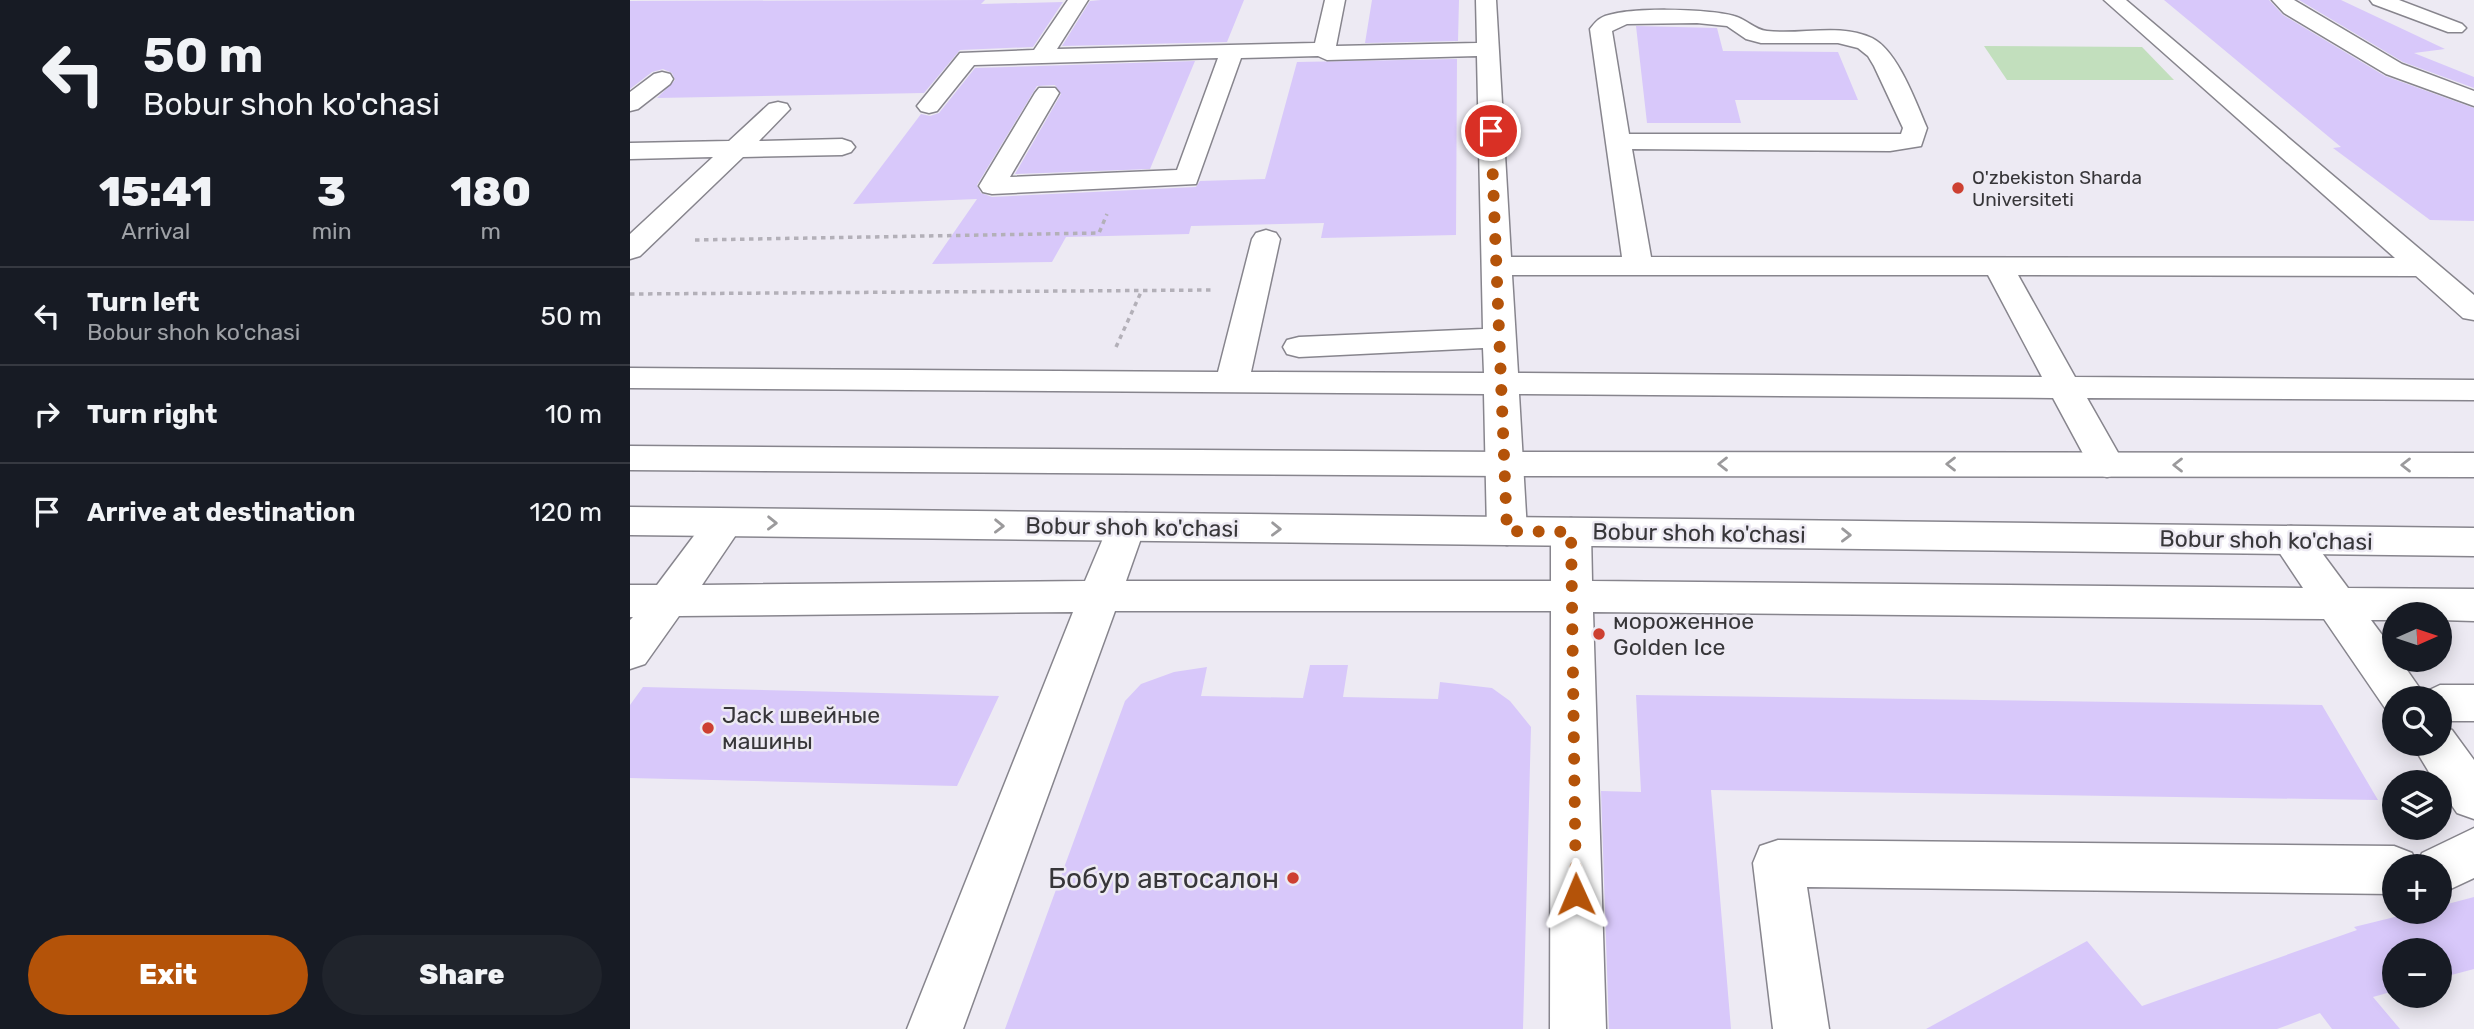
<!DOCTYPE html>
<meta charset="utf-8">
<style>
body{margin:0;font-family:Rubik,sans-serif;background:#20242c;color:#f1f3f6;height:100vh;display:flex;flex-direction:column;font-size:26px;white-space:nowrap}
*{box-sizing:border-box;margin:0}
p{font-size:23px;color:#9ea1a6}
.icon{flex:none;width:38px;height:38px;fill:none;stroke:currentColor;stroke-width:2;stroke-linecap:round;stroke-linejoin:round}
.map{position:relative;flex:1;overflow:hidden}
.details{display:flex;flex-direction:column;background:#171b24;width:630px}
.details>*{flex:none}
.guide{background:#171b24;color:#f1f3f6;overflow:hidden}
.needle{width:46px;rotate:87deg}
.controls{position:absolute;left:1752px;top:602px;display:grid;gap:14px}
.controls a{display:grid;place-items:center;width:70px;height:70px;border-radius:50%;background:#171b24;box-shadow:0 4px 18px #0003;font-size:35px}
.pin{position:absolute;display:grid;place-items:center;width:60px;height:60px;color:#fff;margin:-30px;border:4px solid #fff;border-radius:50%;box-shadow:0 2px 7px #0007}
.me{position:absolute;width:77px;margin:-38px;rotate:359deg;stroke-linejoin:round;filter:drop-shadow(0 0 5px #0008)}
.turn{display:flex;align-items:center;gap:24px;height:147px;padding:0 28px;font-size:32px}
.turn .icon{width:91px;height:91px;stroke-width:2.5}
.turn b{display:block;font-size:49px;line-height:60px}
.eta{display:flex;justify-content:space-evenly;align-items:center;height:119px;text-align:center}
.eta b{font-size:42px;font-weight:800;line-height:49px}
.action{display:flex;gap:14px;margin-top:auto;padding:14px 28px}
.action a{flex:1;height:80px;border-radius:42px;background:#b45309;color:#fff;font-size:28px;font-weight:800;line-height:80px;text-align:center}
.action a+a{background:#20242c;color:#f1f3f6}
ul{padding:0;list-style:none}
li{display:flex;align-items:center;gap:21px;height:98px;padding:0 28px;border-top:2px solid #363941}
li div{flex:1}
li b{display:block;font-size:26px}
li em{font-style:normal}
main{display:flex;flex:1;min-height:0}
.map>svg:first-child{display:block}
.green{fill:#c2dfbd}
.building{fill:#d8c8fa}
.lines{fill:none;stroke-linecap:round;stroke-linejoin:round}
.minor-casing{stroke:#87858d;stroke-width:3}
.major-casing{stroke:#87858d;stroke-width:3}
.path{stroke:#b3b0b8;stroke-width:3.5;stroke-dasharray:4.5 4.5;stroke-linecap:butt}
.minor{fill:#fff;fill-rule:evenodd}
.major{fill:#fff;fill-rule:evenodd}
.oneway{stroke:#9b9a9c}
.route{stroke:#b45309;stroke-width:12;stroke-dasharray:0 21.6}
.poi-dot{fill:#cd4031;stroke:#edeaf3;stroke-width:2.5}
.labels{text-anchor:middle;stroke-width:5;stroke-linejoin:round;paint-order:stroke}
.far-poi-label{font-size:19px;fill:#373639;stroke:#edeaf3;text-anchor:start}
.street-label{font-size:23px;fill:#373639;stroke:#edeaf3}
.poi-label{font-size:23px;fill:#373639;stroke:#edeaf3;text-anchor:start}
.near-poi-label{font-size:28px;fill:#373639;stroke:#edeaf3;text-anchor:end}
</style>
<main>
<section class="details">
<div class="guide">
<div class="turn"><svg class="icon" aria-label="left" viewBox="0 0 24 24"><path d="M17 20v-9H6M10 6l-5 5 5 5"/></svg><div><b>50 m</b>Bobur shoh ko'chasi</div></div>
</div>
<div class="eta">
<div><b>15:41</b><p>Arrival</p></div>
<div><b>3</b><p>min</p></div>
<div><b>180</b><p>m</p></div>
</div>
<ul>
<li><svg class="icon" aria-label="left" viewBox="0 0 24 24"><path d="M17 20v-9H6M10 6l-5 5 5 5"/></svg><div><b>Turn left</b><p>Bobur shoh ko'chasi</p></div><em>50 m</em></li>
<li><svg class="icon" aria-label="right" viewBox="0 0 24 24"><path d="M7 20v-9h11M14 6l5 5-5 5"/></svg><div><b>Turn right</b></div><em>10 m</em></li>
<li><svg class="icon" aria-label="arrive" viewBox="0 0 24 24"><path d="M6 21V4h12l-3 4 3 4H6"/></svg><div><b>Arrive at destination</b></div><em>120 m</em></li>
</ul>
<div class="action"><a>Exit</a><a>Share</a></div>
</section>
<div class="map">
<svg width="1844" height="1029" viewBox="0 0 1844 1029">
<rect width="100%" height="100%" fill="#edeaf3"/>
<path class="green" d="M1354,46l158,1 32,33h-167z"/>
<path class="building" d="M355,0l-4,4 82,-2 -30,45 -73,3 -36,43 -267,5 18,-18 -3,-7 -9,-4 -11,3 -22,17v-88z
M471,0h143l-17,42 -165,4 28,-45z
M742,0h87l-1,41 -93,2z
M1534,0h105l14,15 102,61 89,32v113l-44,-1 -97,-72 8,-1z
M1669,0h42l104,49 -31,4 60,24v11l-71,-26z
M1006,26l81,2 6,23 115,1 20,48h-123l6,23h-94z
M827,59l-1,176 -135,3 3,-15 -133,3 -2,8 -123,3 -14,25 -120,2 45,-65 -124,5 68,-90 9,2 9,-3 36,-45 220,-7 -45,108 -135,5 46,-80 -6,-9 -18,1 -60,99 4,8 11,4 204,-10 4,-6 65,-2 32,-117z
M680,665h38l-5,32 95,2 2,-17 52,6 18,13 21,26 -8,302h-518l120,-328 16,-17 33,-12 33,-5 -6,29 102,2z
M13,687l356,9 -42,90 -327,-8v-73z
M1006,695l686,10 56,95 -667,-10 20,239h-122l-8,-238 40,1z
M1844,897v72l-34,9v-28h-46v41l-21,6 27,32h-68l-12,-16 -43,16h-351l161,-88 55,65 215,-76 -3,-3 61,-15h25v-6z"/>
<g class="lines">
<defs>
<path id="minor" d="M438,0h20l-31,49 258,-6 10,-43h20l-9,46 141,-3 -1,-43h20l15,257h111l-32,-228c3,-4 7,-9 11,-11 23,-12 108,-9 133,-2 12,3 21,14 33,15 35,4 72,-8 105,7 26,13 44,65 55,90l-6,18 -31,5 -258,-2 19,108 744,1 -291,-258h22l348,295v25l-11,-2 -47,-42 -398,-1 57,102 399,3v20l-387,-2 38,67 -5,9 -13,3 -13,-3 -41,-76 -534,-4 8,137 -6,10 -14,4 -14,-4 -6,-10 -3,-137 -854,-6v-20l588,4 34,-133 4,-6 10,-3 10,3 4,6 -29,133 233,1 -1,-25 -184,9 -12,-3 -4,-7 4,-7 12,-3 184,-8 -6,-273 -150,4 -9,-4 -77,2 -45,126 -204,10 -9,-2 -4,-6 56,-93 4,-5h16l4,5 -49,84 167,-7 41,-112 -244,7 -37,46 -8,2 -8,-2 -4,-5 43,-53 74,-3zM1067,23l30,3 19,13 15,4h77l20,5 10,8 6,10 29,62 -2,6h-272l-17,-103 15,-7zM882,275h476l54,102 -524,-4z
M1642,0h22l108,64 72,27v15l-88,-32 -102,-61z
M1740,0h29l63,24 4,4 -4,4h-14l-75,-28z
M32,72l8,2 3,5 -3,5 -32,25 -8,2v-19l24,-18z
M148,102l9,2 3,5 -31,32 83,-2 9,3 4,5 -4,5 -9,3 -99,2 -103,99 -10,3v-25l83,-77 -83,2v-16l99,-2 40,-37z
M95,509l14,4 5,10 -42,62 383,-4 27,-64 14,-4 14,4 5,10 -19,54h425v-49l6,-10 14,-4 14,4 6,10 1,49 711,7 -32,-48 6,-10 14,-4 14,4 43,58 126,1v32l-34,-1v-6h-46v6h-23l23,31v9h6l23,33 17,-8h34v36h-34v-23h-46v15l-7,-2 -63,-92 -731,-7 13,417h-56l1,-418h-436l-152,418h-56l166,-417 -394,4 -34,48 -15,5v-49l3,-3h-3v-32h27l54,-72z
M1810,726l12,4 22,30v59l-17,-6 -17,-25v-6h-5l-23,-38h28z
M1844,828v50l-34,16v-28h-46v28l-587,-7 22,142h-56l-20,-166 7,-17 18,-6 616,6 18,7 5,11 5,-11z"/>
<path id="major" d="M0,446l874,6 970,1v24l-970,-1 -874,-6z
M0,507l1844,21v28l-1844,-21z"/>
</defs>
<use href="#minor" class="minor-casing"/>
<use href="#major" class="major-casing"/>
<path class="path" d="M65,240l404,-7 8,-19
M0,294l584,-4
M486,347l26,-57"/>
<use href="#minor" class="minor"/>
<use href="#major" class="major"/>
</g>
<defs><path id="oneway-chevron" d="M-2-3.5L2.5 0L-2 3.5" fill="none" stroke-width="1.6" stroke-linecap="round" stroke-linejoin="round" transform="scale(1.75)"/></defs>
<g class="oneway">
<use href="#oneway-chevron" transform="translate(1093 464) rotate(-180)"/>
<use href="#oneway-chevron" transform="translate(1321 464) rotate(-180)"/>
<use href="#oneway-chevron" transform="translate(1548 465) rotate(-180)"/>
<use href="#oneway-chevron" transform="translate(1776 465) rotate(-180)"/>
<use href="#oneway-chevron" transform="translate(142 523) rotate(1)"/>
<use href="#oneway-chevron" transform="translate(369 526) rotate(1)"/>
<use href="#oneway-chevron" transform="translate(646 529) rotate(1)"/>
<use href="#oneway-chevron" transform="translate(1216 535) rotate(1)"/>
</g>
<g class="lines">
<path class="route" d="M861,131l16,400 64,1 5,362"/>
</g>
<g class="poi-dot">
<circle cx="1328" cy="188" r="7"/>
<circle cx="969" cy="634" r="7"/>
<circle cx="78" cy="728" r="7"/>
<circle cx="663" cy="878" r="7"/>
</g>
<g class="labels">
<g class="far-poi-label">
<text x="1342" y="184">O'zbekiston Sharda<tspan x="1342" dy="22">Universiteti</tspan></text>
</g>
<g class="street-label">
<text transform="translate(502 527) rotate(1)" y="8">Bobur shoh ko'chasi</text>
<text transform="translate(1069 533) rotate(1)" y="8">Bobur shoh ko'chasi</text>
<text transform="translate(1636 540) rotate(1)" y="8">Bobur shoh ko'chasi</text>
</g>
<g class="poi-label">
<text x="983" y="629">мороженное<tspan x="983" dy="26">Golden Ice</tspan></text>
<text x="92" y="723">Jack швейные<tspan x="92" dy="26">машины</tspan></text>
</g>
<g class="near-poi-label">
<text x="649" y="888">Бобур автосалон</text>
</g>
</g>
</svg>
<div class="controls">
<a><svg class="needle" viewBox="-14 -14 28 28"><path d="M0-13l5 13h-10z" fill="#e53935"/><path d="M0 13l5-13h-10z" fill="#9ea1a6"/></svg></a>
<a><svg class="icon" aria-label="search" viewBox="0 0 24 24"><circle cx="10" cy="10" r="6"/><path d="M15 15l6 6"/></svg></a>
<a><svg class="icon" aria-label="layers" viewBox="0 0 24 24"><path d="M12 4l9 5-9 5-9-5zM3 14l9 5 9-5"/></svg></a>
<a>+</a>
<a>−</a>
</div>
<div class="pin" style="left:861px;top:131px;background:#d93025"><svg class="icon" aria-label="arrive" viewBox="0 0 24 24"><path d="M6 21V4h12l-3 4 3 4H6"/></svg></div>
<svg class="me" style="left:946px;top:894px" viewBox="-20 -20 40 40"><path d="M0-17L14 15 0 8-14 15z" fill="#b45309" stroke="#fff" stroke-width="4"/></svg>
</div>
</main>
